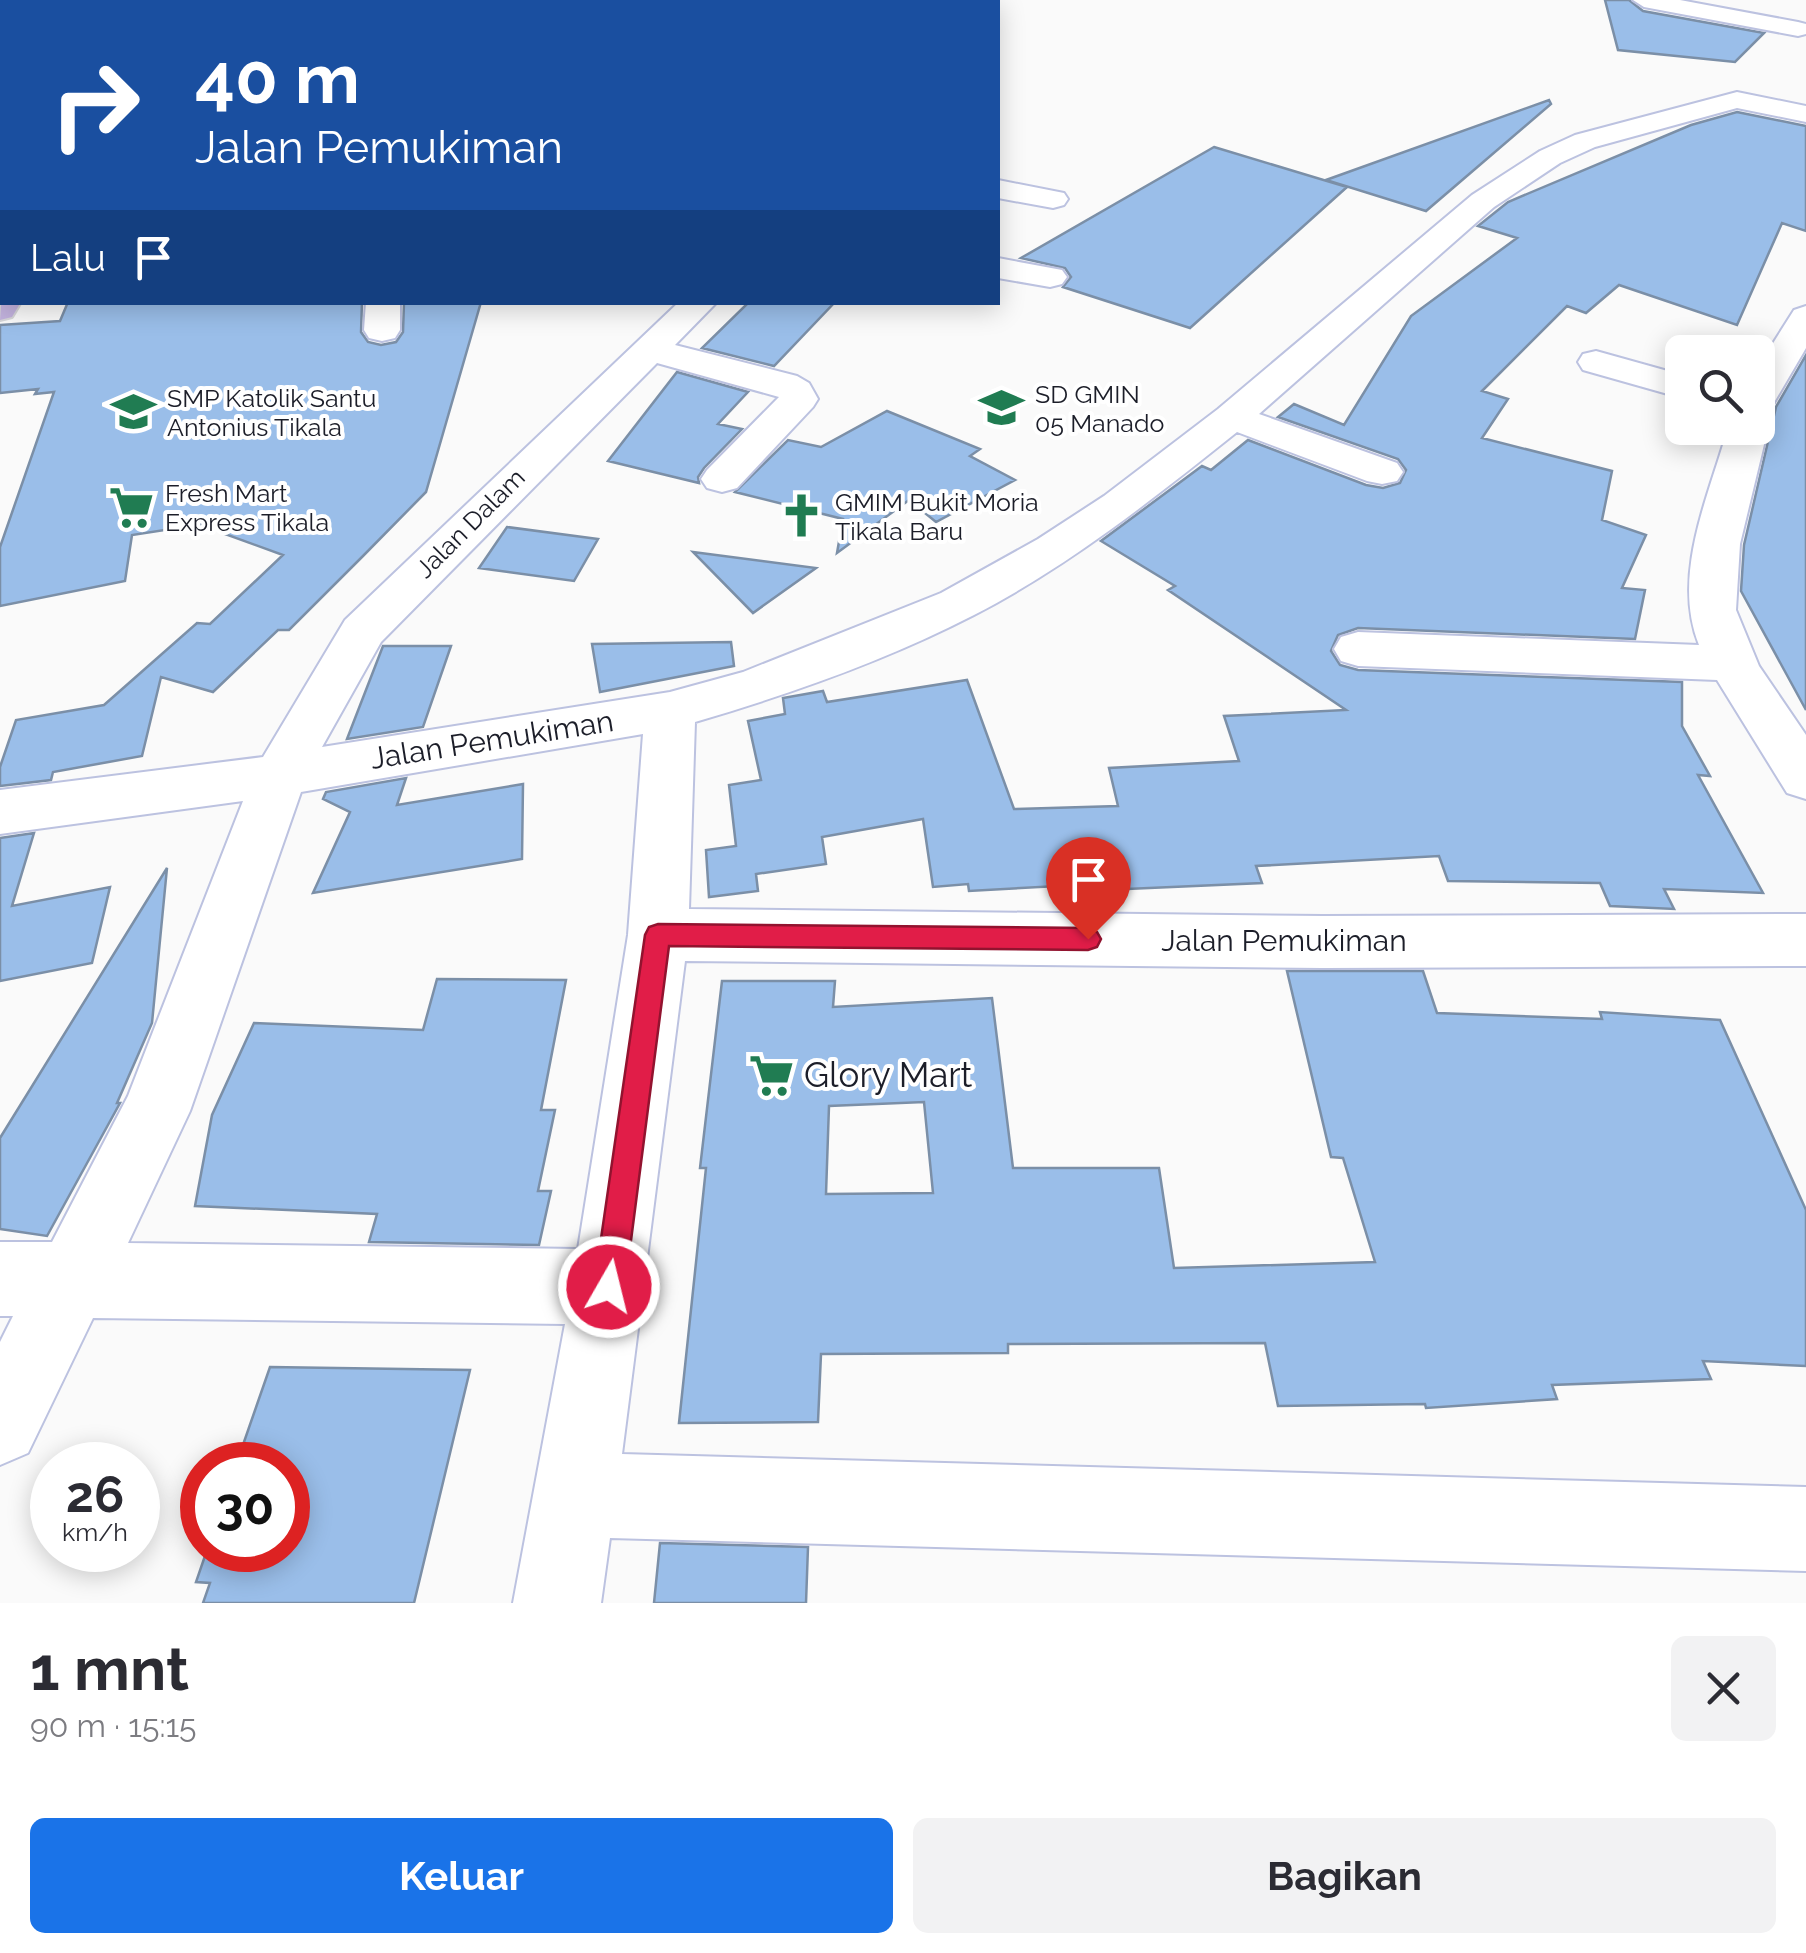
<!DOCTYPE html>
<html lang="id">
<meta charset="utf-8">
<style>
body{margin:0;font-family:Raleway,sans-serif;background:#f2f2f3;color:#2b2b33;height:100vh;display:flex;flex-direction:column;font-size:38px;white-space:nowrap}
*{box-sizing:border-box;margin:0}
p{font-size:32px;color:#7c7c81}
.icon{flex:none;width:55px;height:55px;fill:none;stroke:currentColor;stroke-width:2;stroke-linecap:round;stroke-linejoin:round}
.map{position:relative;height:1603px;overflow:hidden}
.details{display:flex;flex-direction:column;background:#fff;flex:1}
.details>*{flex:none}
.banner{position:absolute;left:0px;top:0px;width:1000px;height:305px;box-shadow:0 5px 25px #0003;background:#1a4fa0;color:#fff;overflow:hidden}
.controls{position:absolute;left:1665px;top:335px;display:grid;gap:20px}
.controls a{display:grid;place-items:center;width:110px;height:110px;border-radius:15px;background:#fff;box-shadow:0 5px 25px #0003;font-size:50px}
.speed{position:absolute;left:30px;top:1442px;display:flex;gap:20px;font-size:50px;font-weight:700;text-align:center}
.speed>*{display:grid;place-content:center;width:130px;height:130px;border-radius:50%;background:#fff;box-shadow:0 5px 25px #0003;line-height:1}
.speed small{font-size:25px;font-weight:400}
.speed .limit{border:15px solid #d22;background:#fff;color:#111}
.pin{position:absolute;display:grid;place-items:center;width:85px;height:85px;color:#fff;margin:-102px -42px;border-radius:50% 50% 50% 0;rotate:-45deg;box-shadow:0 0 10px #0007}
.pin .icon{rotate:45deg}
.me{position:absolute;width:110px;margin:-55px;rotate:8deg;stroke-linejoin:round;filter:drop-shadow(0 0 8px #0008)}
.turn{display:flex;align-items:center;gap:35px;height:210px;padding:0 30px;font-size:45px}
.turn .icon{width:130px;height:130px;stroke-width:2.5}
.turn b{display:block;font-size:70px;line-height:85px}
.then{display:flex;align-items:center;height:95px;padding:0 30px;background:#0003;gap:20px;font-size:38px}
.round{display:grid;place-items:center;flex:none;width:105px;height:105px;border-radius:15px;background:#f2f2f3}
.summary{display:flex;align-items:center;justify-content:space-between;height:170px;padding:0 30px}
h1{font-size:60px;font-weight:700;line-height:75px}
.primary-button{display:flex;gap:20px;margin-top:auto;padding:20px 30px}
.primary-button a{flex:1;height:115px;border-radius:15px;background:#1a73e8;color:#fff;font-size:40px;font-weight:700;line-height:115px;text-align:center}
.primary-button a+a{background:#f2f2f3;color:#2b2b33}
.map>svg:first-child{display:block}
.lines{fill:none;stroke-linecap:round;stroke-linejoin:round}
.river{stroke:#8cc7e4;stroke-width:102}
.building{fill:#9abee9;stroke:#7b8fa7;stroke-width:2.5;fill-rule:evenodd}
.minor-casing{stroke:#bcc2e0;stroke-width:4}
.major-casing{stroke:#d6d6d8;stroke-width:4}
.minor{fill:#fff;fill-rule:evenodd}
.major{fill:#c2b2dd;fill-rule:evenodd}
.route{fill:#e11d48;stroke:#92132f;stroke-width:2.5}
.labels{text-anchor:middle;stroke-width:8;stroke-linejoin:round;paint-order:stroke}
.far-poi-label{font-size:25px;fill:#1c1e29;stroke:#fff;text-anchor:start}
.far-street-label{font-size:25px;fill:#1c1e29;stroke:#fff}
.street-label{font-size:30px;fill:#1c1e29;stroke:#fff}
.near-poi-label{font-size:35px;fill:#1c1e29;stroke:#fff;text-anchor:start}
</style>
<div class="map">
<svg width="1806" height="1603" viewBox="0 0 1806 1603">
<rect width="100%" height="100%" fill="#fafafa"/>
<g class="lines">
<path class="river" d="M34,2l6,-2"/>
</g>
<path class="building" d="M1605,0h24l14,11 121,22 -29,29 -117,-12z
M1549,100l2,4 -125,107 -100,-31z
M1737,112l69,14v105l-24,-8 -45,102 -118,-40 -33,28 -19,-7 -85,85 26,8 -26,39 130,33 -10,49 44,15 -24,53 23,2 -10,49 -277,-11 -20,7 -7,16 9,14 18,5 324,12v44l28,50 -12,-1 65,118 -99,-4 10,20 -64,-3 -10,-23 -152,-2 -9,-25 -183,10 6,17 -203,9 -1,-6 -89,5 -1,-7 -35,3 -10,-68 -101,18 4,27 -70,10 2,17 -49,6 -3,-47 30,-4 -7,-61 32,-5 -13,-59 37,-7 -2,-16 40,-7 4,11 140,-22 47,129 104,-3 -9,-38 130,-7 -15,-45 122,-6 -178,-120 7,-4 -74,-45 101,-75 9,4 37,-30 118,45 17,3 17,-5 6,-13 -8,-11 -120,-42 16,-13 50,21 67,-109 106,-78 -39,-12 30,-24 183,-77z
M1214,147l133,40 -157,141 -127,-41 8,-10 -6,-9 -44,-10z
M68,302h294l-1,30 7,10 13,3 15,-3 7,-10 1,-30h77l-55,190 -63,64 -74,74h-11l-65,62 -52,-15 -19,79 -89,16 -2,8 -51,6v-19l16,-47 88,-15 93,-82 13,1 73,-69 -61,-22 1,-12 -91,14 -7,46 -125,25v-59l54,-155 -19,2 3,-5 -38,4v-68l60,-4z
M749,302h86l-61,64 -72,-18z
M1806,355v355l-65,-119 3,-46 32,-138z
M677,372l71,20 -30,32 24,5 -38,39 -6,9 1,6 -91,-22z
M887,411l93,38 -10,7 45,24 -79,42 -27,-22 -72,53 6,-34 -108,-27 53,-52 33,7z
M507,527l91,12 -24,42 -95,-13z
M693,552l123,16 -63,45z
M731,642l3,24 -134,26 -8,-48z
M383,646h68l-28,81 -76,12z
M406,778l-9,27 126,-21 -1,75 -209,34 37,-81 -27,-13 3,-7z
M34,833l-22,73 98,-19 -18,76 -92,18v-143z
M167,868l-15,155 -35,80h3l-73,133 -47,-7v-91z
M1287,971h136l14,42 165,6 -2,-7 120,8 86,190v156l-103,-5 8,18 -159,6 5,14 -131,9 -1,-4 -147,2 -13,-63 -257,1v9l-187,1 -3,68 -139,1 27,-255h-6l22,-187h113l-2,26 159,-9 21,170h146l15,100 201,-6 -32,-104 -12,-1zM924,1102l9,91 -107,1 3,-88z
M437,979l129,1 -25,130h14l-17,81h13l-12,54 -170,-3 8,-28 -182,-8 17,-91 42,-92 169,7z
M270,1367l200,3 -56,233h-211l7,-20 -14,-1 11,-32h81v-85h-52z
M660,1543l148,4 -2,56h-152z"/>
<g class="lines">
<defs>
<path id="minor" d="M1633,0h47l118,22 8,2v10l-8,2 -154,-29z
M1737,92l69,14v16l-69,-14 -142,39 -35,16 -66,44 -235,207 138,49 6,9 -6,9 -15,3 -15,-3 -130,-49c-84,67 -168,134 -263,183 -89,46 -184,79 -279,107l-6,187 634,7 483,-2v52l-483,2 -638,-7 -63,493 1184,33v84l-1196,-33 -9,65h-88l52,-279 -472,-6 -65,135 -28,12v-123l13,-26h-13v-74h52l76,-146 115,-295 -243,33v-44l263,-33 82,-137 334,-318h38l-42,43 122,31 12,7 9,16 -5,8 -76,81 -15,4 -15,-4 -6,-9 6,-9 72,-73 -122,-34 -276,279 -59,105 348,-55 73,-20 198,-79 97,-54 66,-43 114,-87 254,-214 68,-44 35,-16zM643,734l-15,201 -50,314 -450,-6 62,-132 111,-319z
M0,94h2v16h-2z
M2,173v18l-2,1v-18z
M998,180l66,13 4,6 -4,6 -11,3 -55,-10z
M998,258l64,12 5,7 -5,7 -12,3 -52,-9z
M366,302h34v28l-5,8 -13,3 -13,-3 -5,-8z
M1806,306v42l-34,58 -14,3v-42l36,-57z
M1596,351l86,24v23l-99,-28 -5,-8 5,-8z
M1758,418l10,10 -28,116 -4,66 23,56 47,69v64l-19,-6 -70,-113 -359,-14 -17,-5 -7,-12 7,-12 17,-5 341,13c-28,-70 10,-149 29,-217h30z"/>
<path id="major" d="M2,292v10h19l-9,15 -12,3z"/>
</defs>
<use href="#minor" class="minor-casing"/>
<use href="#major" class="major-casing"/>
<use href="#minor" class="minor"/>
<use href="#major" class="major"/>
</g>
<path class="route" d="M658,924l430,4 9,4 4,7 -4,8 -9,3 -419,-4 -44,341 -5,11 -11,4 -11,-4 -4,-11 51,-352 4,-8z"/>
<defs>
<symbol id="school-bare" viewBox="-9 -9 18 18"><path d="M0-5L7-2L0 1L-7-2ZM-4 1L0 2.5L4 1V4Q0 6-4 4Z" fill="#207c52" stroke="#fff" stroke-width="2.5" paint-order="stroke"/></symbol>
<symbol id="supermarket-bare" viewBox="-9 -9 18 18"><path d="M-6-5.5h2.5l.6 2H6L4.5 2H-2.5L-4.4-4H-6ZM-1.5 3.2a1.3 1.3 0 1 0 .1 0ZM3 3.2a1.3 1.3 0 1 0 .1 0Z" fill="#207c52" stroke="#fff" stroke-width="2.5" paint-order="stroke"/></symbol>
<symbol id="church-bare" viewBox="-9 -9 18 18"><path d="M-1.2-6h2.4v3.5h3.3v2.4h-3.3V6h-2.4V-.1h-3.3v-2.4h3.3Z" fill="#207c52" stroke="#fff" stroke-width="2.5" paint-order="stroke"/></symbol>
</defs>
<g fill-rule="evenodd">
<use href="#school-bare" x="970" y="376" width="63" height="63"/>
<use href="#school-bare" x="102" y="380" width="63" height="63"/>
<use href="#supermarket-bare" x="100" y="476" width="63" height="63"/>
<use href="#church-bare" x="770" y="484" width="63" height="63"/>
<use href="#supermarket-bare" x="740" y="1044" width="63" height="63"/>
</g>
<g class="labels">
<g class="far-poi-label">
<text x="1035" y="403">SD GMIN<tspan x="1035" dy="29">05 Manado</tspan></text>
<text x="167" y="407">SMP Katolik Santu<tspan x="167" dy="29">Antonius Tikala</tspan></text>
<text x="165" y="502">Fresh Mart<tspan x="165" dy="29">Express Tikala</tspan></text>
<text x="835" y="511">GMIM Bukit Moria<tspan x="835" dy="29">Tikala Baru</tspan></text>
</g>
<g class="far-street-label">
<text transform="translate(470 523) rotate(-45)" y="9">Jalan Dalam</text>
</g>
<g class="street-label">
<text transform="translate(492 740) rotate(-9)" y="10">Jalan Pemukiman</text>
<text x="1284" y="951">Jalan Pemukiman</text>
</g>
<g class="near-poi-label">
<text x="804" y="1087">Glory Mart</text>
</g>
</g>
</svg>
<div class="controls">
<a><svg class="icon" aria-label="search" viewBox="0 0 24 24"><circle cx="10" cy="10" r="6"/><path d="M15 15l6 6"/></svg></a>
</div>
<div class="speed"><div>26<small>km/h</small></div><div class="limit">30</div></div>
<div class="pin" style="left:1088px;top:939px;background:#d93025"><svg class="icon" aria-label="arrive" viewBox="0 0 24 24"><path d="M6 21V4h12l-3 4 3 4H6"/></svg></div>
<svg class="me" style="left:609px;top:1287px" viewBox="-20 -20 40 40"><circle r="17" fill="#e11d48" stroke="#fff" stroke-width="3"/><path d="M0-11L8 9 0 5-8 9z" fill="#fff"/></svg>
<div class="banner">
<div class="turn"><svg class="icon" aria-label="right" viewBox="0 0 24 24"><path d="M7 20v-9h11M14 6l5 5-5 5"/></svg><div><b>40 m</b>Jalan Pemukiman</div></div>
<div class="then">Lalu<svg class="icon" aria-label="arrive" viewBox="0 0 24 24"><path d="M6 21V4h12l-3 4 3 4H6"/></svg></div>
</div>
</div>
<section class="details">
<div class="summary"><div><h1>1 mnt</h1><p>90 m · 15:15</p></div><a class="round"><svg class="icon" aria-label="close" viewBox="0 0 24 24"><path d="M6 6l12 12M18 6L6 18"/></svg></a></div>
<div class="primary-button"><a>Keluar</a><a>Bagikan</a></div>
</section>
